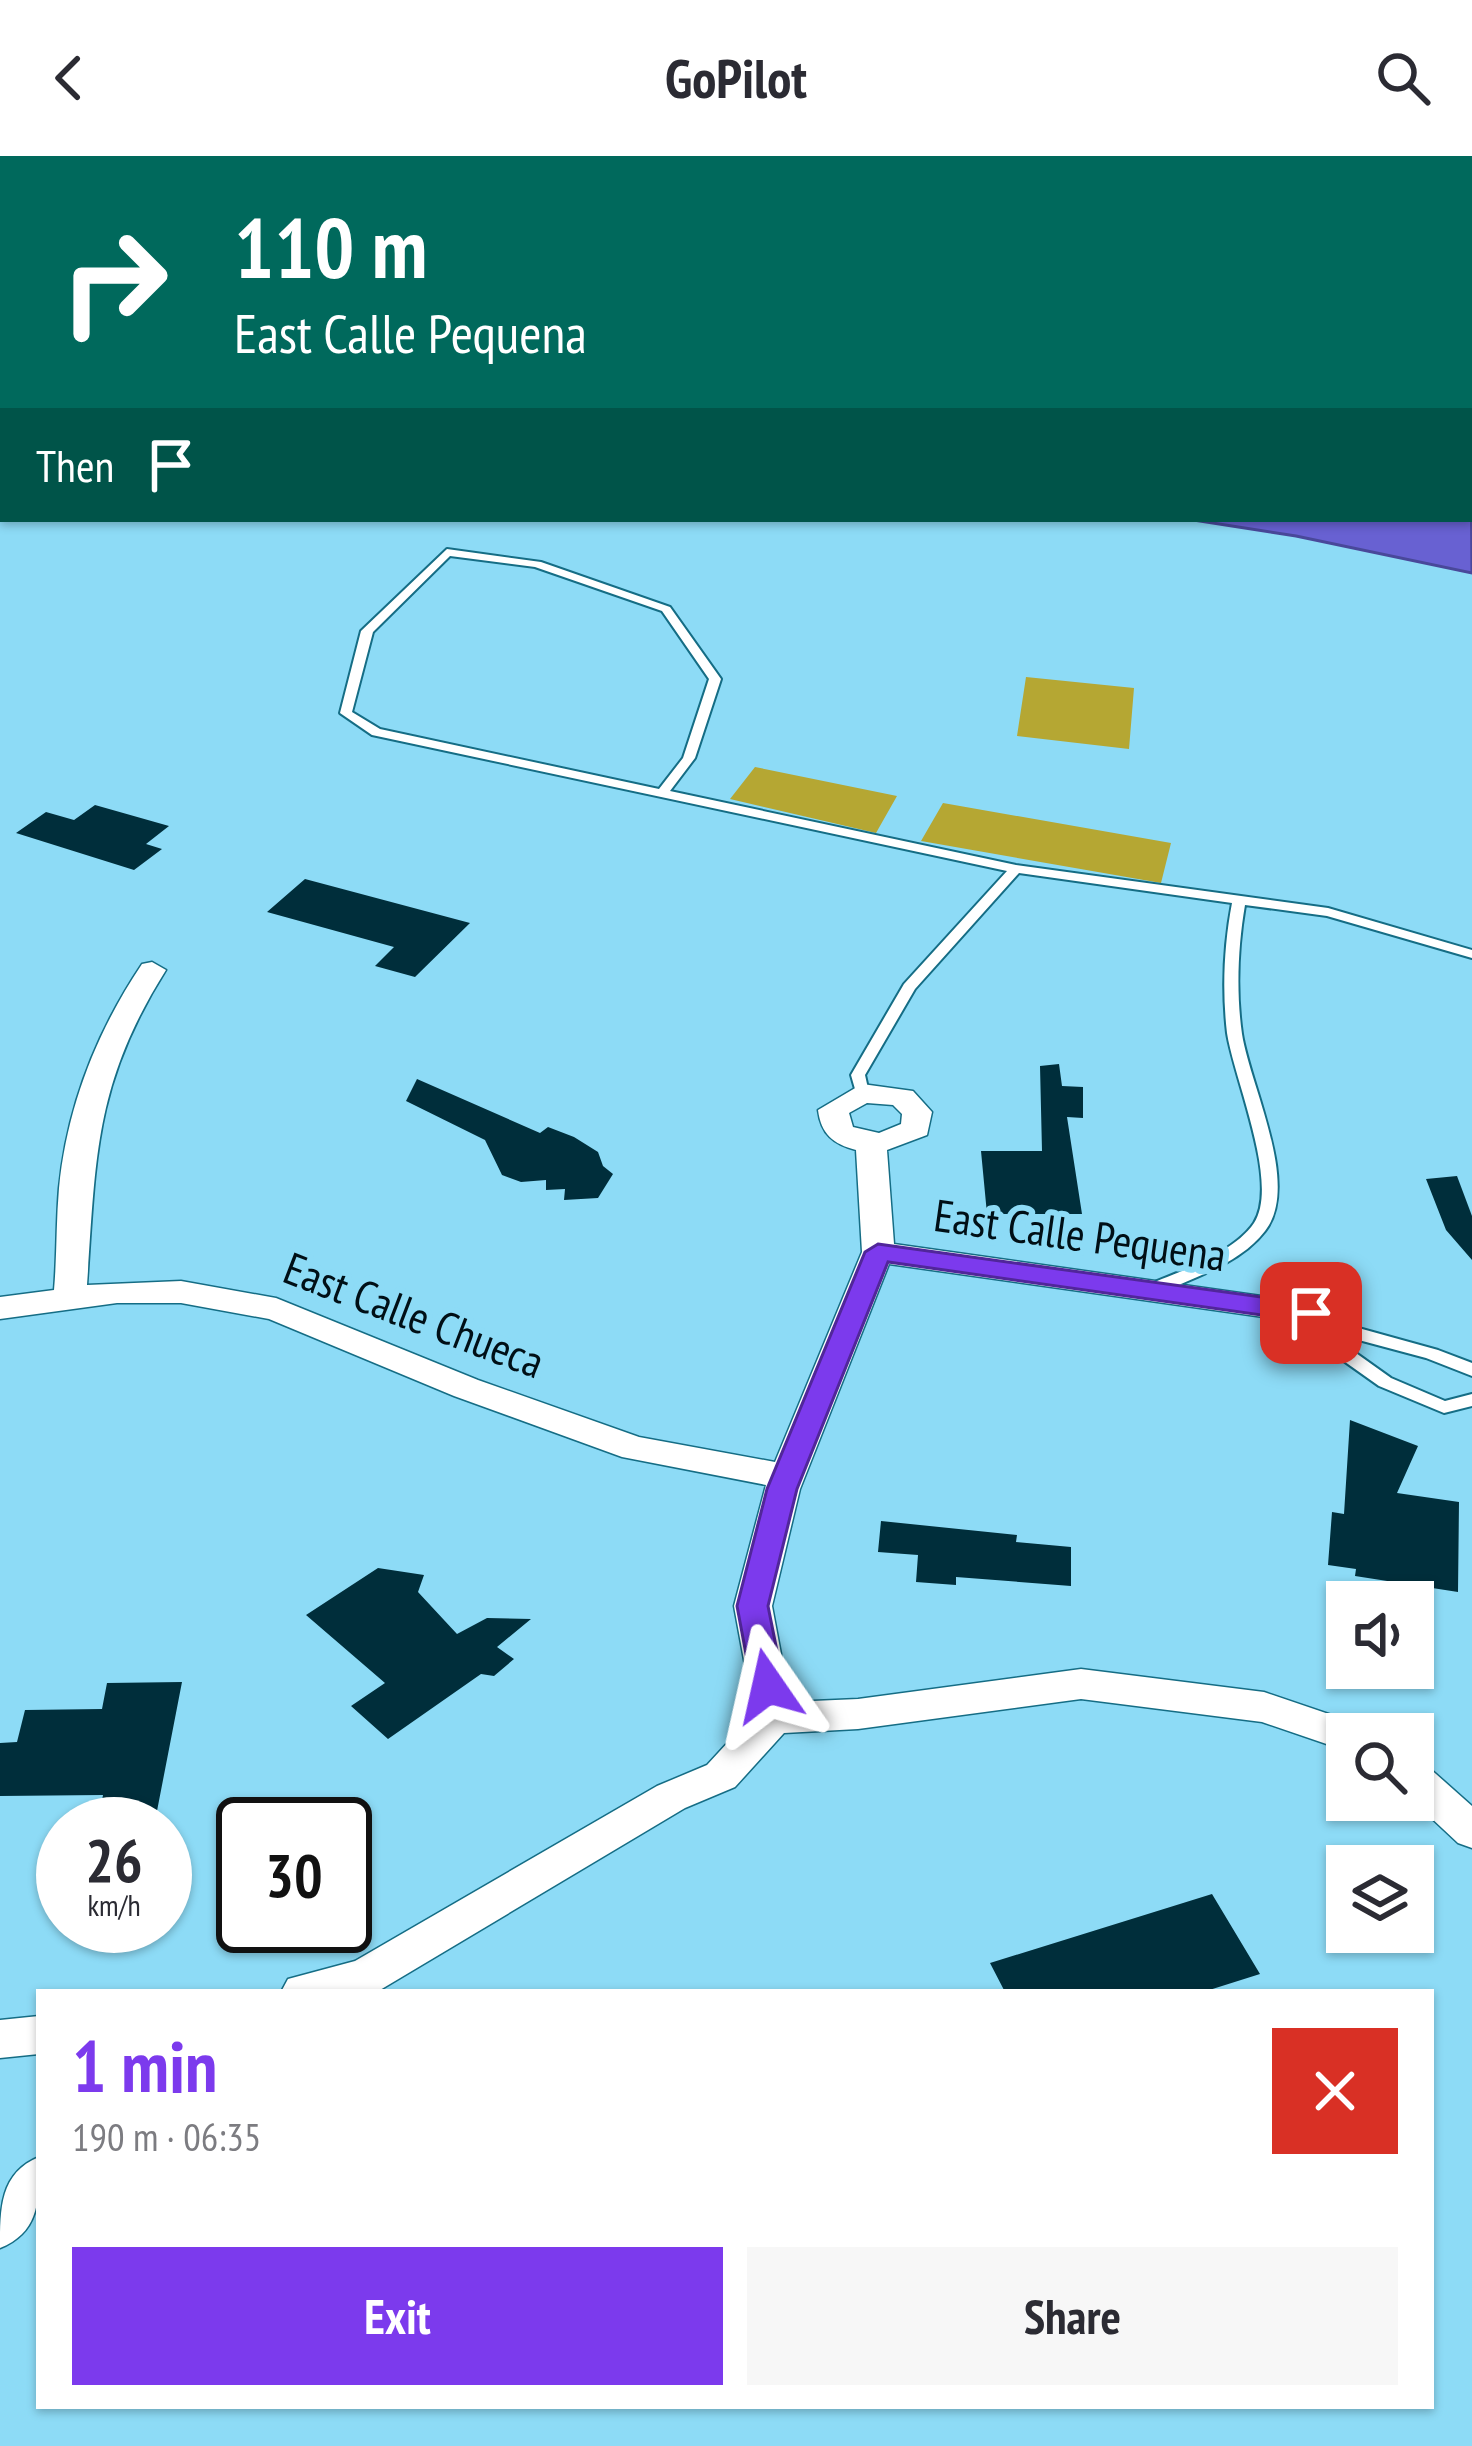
<!DOCTYPE html>
<meta charset="utf-8">
<style>
body{margin:0;font-family:"PT Sans Narrow",sans-serif;background:#f7f7f7;color:#2b2b33;height:100vh;display:flex;flex-direction:column;font-size:45px;white-space:nowrap}
*{box-sizing:border-box;margin:0}
p{font-size:39px;color:#7c7c81}
.icon{flex:none;width:66px;height:66px;fill:none;stroke:currentColor;stroke-width:2;stroke-linecap:round;stroke-linejoin:round}
.map{position:relative;flex:1;overflow:hidden}
.side{position:absolute;left:36px;top:1833px;width:1398px;height:420px;display:flex;flex-direction:column;background:#fff;border-radius:0px;box-shadow:0 3px 9px #0004}
.side>*{flex:none}
.guide{position:absolute;left:0px;top:0px;width:1473px;height:366px;box-shadow:0 3px 9px #0004;background:#00695c;color:#fff;overflow:hidden}
.buttons{position:absolute;left:1326px;top:1425px;display:grid;gap:24px}
.buttons a{display:grid;place-items:center;width:108px;height:108px;border-radius:0px;background:#fff;box-shadow:0 3px 9px #0004;font-size:60px}
.speed{position:absolute;left:36px;top:1641px;display:flex;gap:24px;font-size:60px;font-weight:700;text-align:center}
.speed>*{display:grid;place-content:center;width:156px;height:156px;border-radius:50%;background:#fff;box-shadow:0 3px 9px #0004;line-height:1}
.speed small{font-size:30px;font-weight:400}
.speed .limit{border:6px solid #111;border-radius:18px;background:#fff;color:#111}
.pin{position:absolute;display:grid;place-items:center;width:102px;height:102px;color:#fff;margin:-51px;border-radius:24px;box-shadow:0 6px 18px #0006}
.me{position:absolute;width:132px;margin:-66px;rotate:349deg;stroke-linejoin:round;filter:drop-shadow(0 0 9px #0008)}
.turn{display:flex;align-items:center;gap:42px;height:252px;padding:0 36px;font-size:54px}
.turn .icon{width:156px;height:156px;stroke-width:2.5}
.turn b{display:block;font-size:84px;line-height:102px}
.then{display:flex;align-items:center;height:114px;padding:0 36px;background:#0003;gap:24px;font-size:45px}
.round{display:grid;place-items:center;flex:none;width:126px;height:126px;border-radius:0px;background:#f7f7f7}
.overview{display:flex;align-items:center;justify-content:space-between;height:204px;padding:0 36px}
h1{font-size:72px;font-weight:700;line-height:90px;color:#7c3aed}
.cta{display:flex;gap:24px;margin-top:auto;padding:24px 36px}
.cta a{flex:1;height:138px;border-radius:0px;background:#7c3aed;color:#fff;font-size:48px;font-weight:700;line-height:138px;text-align:center}
.cta a+a{background:#f7f7f7;color:#2b2b33}
header{display:flex;justify-content:space-between;align-items:center;height:156px;padding:0 36px;background:#fff;font-size:54px;font-weight:700}
.map>svg:first-child{display:block}
.green{fill:#b5a733}
.water{fill:#6861d2;stroke:#49489a;stroke-width:3}
.building{fill:#002e3b}
.lines{fill:none;stroke-linecap:round;stroke-linejoin:round}
.service-casing{stroke:#156d85;stroke-width:4}
.minor-casing{stroke:#156d85;stroke-width:3}
.service{fill:#fff;fill-rule:evenodd}
.minor{fill:#fff;fill-rule:evenodd}
.route{fill:#7c3aed;stroke:#51269a;stroke-width:3}
.labels{text-anchor:middle;stroke-width:12;stroke-linejoin:round;paint-order:stroke}
.street-label{font-size:45px;fill:#000f16;stroke:#8ddbf6}
</style>
<header><svg class="icon" aria-label="back" viewBox="0 0 24 24"><path d="M15 5l-7 7 7 7"/></svg>GoPilot<svg class="icon" aria-label="search" viewBox="0 0 24 24"><circle cx="10" cy="10" r="6"/><path d="M15 15l6 6"/></svg></header>
<div class="map">
<svg width="1472" height="2290" viewBox="0 0 1472 2290">
<rect width="100%" height="100%" fill="#8ddbf6"/>
<path class="green" d="M1026,521l108,11 -5,61 -112,-13z
M755,611l142,29 -21,37 -146,-34z
M943,647l228,40 -10,40 -240,-42z"/>
<path class="water" d="M0,0h791l14,3h-802v92z
M1470,194l2,223 -176,-37 -109,-17h283z"/>
<path class="building" d="M95,649l74,21 -23,18 16,5 -28,21 -118,-37 30,-21 28,8z
M305,723l165,44 -55,54 -40,-11 19,-19 -127,-35z
M1059,908l3,22 21,1v31l-16,-1 15,97h-95l-6,-63h61l-2,-85z
M417,923l123,54 8,-6 26,10 24,15 5,14 10,8 -15,24 -34,2 1,-11 -19,1v-10l-25,2 -19,-7 -17,-35 -79,-39z
M1457,1020l15,40v44l-26,-30 -20,-51z
M1350,1264l68,26 -21,47 62,9 -1,90 -103,-16 1,-7 -28,-4 4,-53 12,2z
M881,1365l136,14 -1,7 55,5v39l-115,-9v8l-40,-3 2,-27 -40,-3z
M378,1412l46,7 -6,17 39,42 30,-16 44,1 -34,28 17,12 -20,17 -13,-2 -93,65 -37,-33 34,-23 -79,-68z
M182,1526l-25,129h-57l3,-16 -103,1v-53l17,-1 8,-32 77,-1 5,-26z
M1212,1738l48,80 -57,18h-198l-15,-29z"/>
<g class="lines">
<defs>
<path id="service" d="M447,393l94,13 129,45 51,72 -26,79 -25,33 346,74 312,43 144,42v8l-145,-42 -82,-11c-7,41 -9,87 -3,129 8,52 59,151 23,197 -25,33 -74,48 -111,64h-12l-2,-4 2,-4c34,-14 91,-33 112,-64 26,-40 -20,-144 -27,-190 -5,-43 -3,-88 5,-130l-213,-30 -104,116 -50,86 4,18 -7,4 -5,-1 -6,-21 53,-91 103,-113 -635,-136 -32,-22 21,-82zM450,400l85,11 127,44 47,68 -26,79 -24,31 -279,-60 -28,-17 21,-80z
M1282,1148l21,12 5,-2 130,36 34,13v13l-46,-18 -101,-27 66,47 54,23 27,-7v12l-28,7 -65,-27 -103,-73 -2,-4z"/>
<path id="minor" d="M152,806l14,8c-72,114 -70,188 -79,315l94,-4 95,17 202,82 161,57 136,25 87,-210 -6,-102c-23,-6 -35,-16 -38,-40l44,-26 51,7 19,21 -5,23 -40,15 7,94 459,65 5,8 -5,8 -12,3 -452,-64 -89,225 -28,117 18,96 68,-3 223,-30 183,23 97,33 5,9h-19v17l-85,-29 -181,-23 -223,30 -74,4 -49,54 -50,21 -305,182 -99,2 7,-13 67,-18 302,-175 50,-21 47,-51 -20,-108 32,-121 -144,-28 -168,-61 -185,-77 -88,-16h-64l-117,16v-22l54,-7c3,-34 2,-68 5,-102 8,-81 38,-157 83,-224zM867,947l26,2 9,9 -1,10 -22,9 -26,-6 -4,-14z
M1413,1605l14,5 45,40v42l-14,-5 -46,-43z
M39,1860v38l-39,4v-38z
M39,2001c0,39 3,74 -39,91 0,-40 0,-75 39,-91z"/>
</defs>
<use href="#service" class="service-casing"/>
<use href="#minor" class="minor-casing"/>
<use href="#service" class="service"/>
<use href="#minor" class="minor"/>
</g>
<path class="route" d="M878,1088l433,60 14,9 -14,9 -423,-60 -91,227 -29,117 16,80 -5,9h-22l-5,-9 -15,-80 30,-117 98,-237z"/>
<g class="labels">
<g class="street-label">
<text transform="translate(1080 1079) rotate(8)" y="16">East Calle Pequena</text>
<text transform="translate(414 1159) rotate(21)" y="16">East Calle Chueca</text>
</g>
</g>
</svg>
<div class="buttons">
<a><svg class="icon" aria-label="sound" viewBox="0 0 24 24"><path d="M4 9h4l5-4v14l-5-4H4zM17 9q2 3 0 6"/></svg></a>
<a><svg class="icon" aria-label="search" viewBox="0 0 24 24"><circle cx="10" cy="10" r="6"/><path d="M15 15l6 6"/></svg></a>
<a><svg class="icon" aria-label="layers" viewBox="0 0 24 24"><path d="M12 4l9 5-9 5-9-5zM3 14l9 5 9-5"/></svg></a>
</div>
<div class="speed"><div>26<small>km/h</small></div><div class="limit">30</div></div>
<div class="pin" style="left:1311px;top:1157px;background:#d93025"><svg class="icon" aria-label="arrive" viewBox="0 0 24 24"><path d="M6 21V4h12l-3 4 3 4H6"/></svg></div>
<svg class="me" style="left:768px;top:1530px" viewBox="-20 -20 40 40"><path d="M0-17L14 15 0 8-14 15z" fill="#7c3aed" stroke="#fff" stroke-width="4"/></svg>
<div class="guide">
<div class="turn"><svg class="icon" aria-label="right" viewBox="0 0 24 24"><path d="M7 20v-9h11M14 6l5 5-5 5"/></svg><div><b>110 m</b>East Calle Pequena</div></div>
<div class="then">Then<svg class="icon" aria-label="arrive" viewBox="0 0 24 24"><path d="M6 21V4h12l-3 4 3 4H6"/></svg></div>
</div>
<section class="side">
<div class="overview"><div><h1>1 min</h1><p>190 m · 06:35</p></div><a class="round" style="background:#d93025;color:#fff"><svg class="icon" aria-label="close" viewBox="0 0 24 24"><path d="M6 6l12 12M18 6L6 18"/></svg></a></div>
<div class="cta"><a>Exit</a><a>Share</a></div>
</section>
</div>
